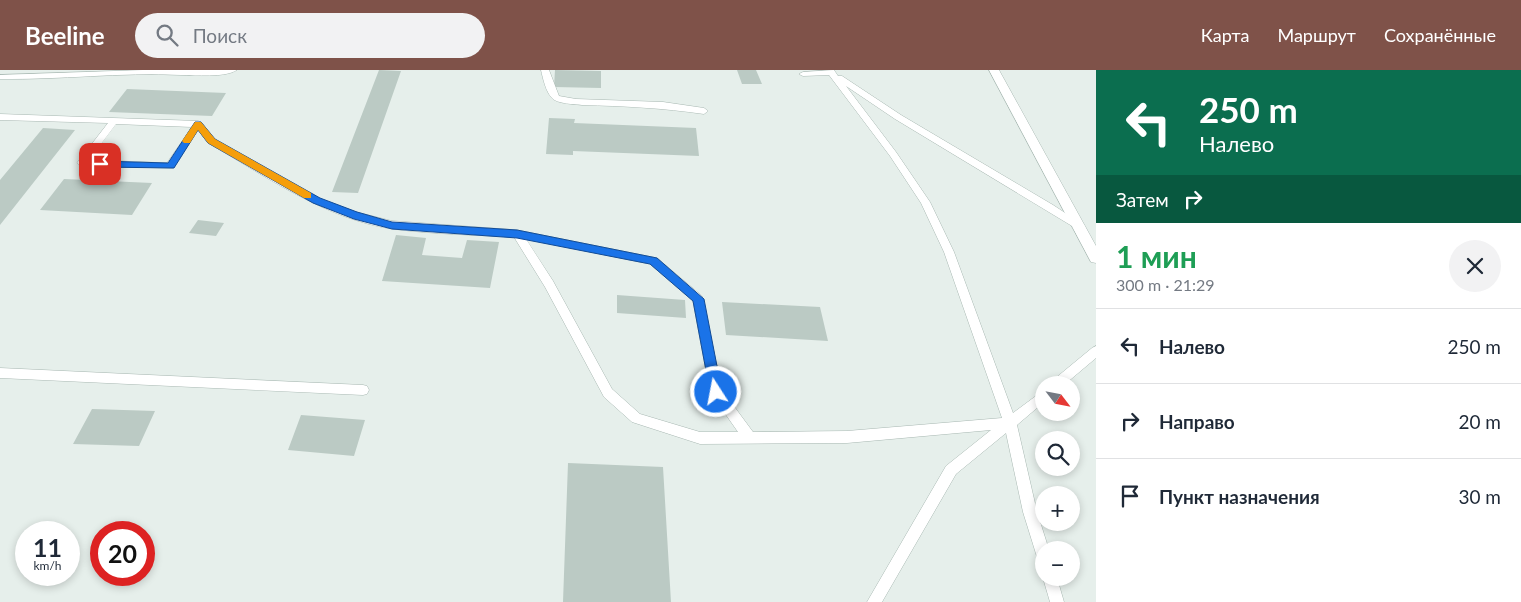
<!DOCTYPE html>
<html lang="ru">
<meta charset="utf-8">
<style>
body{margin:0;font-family:Lato,sans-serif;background:#f2f2f3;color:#1f2937;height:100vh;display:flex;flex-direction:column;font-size:19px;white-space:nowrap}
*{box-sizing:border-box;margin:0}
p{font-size:16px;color:#747a83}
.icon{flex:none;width:28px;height:28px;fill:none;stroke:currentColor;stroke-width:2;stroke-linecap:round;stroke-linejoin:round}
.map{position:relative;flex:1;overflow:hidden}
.sheet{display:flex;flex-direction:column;background:#fff;width:425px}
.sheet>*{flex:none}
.banner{background:#0b6e4f;color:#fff;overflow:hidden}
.needle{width:32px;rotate:122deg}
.controls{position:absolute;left:1035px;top:306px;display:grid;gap:10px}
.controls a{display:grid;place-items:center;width:45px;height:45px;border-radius:50%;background:#fff;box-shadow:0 2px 8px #0003;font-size:25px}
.speed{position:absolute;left:15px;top:451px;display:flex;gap:10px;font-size:25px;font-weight:700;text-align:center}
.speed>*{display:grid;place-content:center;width:65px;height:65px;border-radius:50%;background:#fff;box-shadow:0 2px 8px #0003;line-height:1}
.speed small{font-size:12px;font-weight:400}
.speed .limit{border:8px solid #d22;background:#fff;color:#111}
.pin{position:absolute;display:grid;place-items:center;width:42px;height:42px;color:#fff;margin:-21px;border-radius:10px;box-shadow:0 2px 8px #0006}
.me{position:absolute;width:55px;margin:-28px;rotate:349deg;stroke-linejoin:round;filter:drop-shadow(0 0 4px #0008)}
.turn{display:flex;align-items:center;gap:18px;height:105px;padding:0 20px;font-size:22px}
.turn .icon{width:65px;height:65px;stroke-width:2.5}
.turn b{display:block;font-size:35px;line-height:42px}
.then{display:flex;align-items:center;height:48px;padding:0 20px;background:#0003;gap:10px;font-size:19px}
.round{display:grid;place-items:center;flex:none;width:52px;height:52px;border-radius:26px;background:#f2f2f3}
.headline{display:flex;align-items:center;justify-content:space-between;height:85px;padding:0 20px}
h1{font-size:30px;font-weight:700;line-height:38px;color:#1e9e55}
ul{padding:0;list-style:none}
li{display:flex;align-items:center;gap:15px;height:75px;padding:0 20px;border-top:1px solid #e0e1e3}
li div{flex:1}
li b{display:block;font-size:19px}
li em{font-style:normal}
header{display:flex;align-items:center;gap:30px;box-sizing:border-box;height:70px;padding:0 25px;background:#7f5249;color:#fff}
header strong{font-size:24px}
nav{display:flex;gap:28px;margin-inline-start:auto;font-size:18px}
.search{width:350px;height:45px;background:#f2f2f3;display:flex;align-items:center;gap:12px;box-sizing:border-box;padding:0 18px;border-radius:28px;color:#747a83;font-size:19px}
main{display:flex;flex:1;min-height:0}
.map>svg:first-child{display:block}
.building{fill:#bbcac4}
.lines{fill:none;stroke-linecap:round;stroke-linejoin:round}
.service-casing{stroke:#a8b8b2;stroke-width:1}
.tertiary-casing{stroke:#a8b8b2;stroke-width:1}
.service{fill:#fff;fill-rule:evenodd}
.tertiary{fill:#fff;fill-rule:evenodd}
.route{fill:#1a73e8;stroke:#114b97}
.slow{fill:#f59e0b}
</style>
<header>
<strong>Beeline</strong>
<div class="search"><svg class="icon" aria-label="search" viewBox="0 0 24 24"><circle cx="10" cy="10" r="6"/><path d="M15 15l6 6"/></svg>Поиск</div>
<nav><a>Карта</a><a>Маршрут</a><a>Сохранённые</a></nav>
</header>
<main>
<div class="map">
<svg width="1096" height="532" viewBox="0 0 1096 532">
<rect width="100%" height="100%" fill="#e6efeb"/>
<path class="building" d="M379,0l22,1 -43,122 -26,-1z
M555,0l46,1v17l-47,-1z
M737,0h19l6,14h-20z
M127,19l99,4 -14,23 -103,-4z
M549,48l26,1 -1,4 122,5 3,28 -126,-5v4l-27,-1z
M43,58l32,2 -75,95v-45z
M64,109l88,4 -20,32 -92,-5z
M198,150l26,3 -8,13 -27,-3z
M396,165l30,3 -4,17 40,3 5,-18 32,2 -9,46 -108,-7z
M617,225l68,5 1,18 -69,-5z
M722,232l98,5 8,34 -102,-6z
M92,339l63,2 -16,35 -66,-2z
M301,345l64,5 -11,36 -66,-6z
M568,393l95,4 8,135h-108z"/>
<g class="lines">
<defs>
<path id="service" d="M143,0h94c-12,8 -42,5 -56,5 -61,-3 -121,5 -181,4v-4z
M541,0h8l10,26 17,3 87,3 41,6 4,3 -4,3c-41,-6 -81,-8 -122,-9 -7,-1 -25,-1 -30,-7 -6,-6 -9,-19 -11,-28z
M834,0l4,6h4l59,39 152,90 32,21 -5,4 -3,-1 -182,-110 -49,-33 50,66 34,50 24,50 59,161 31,-23v12l-27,23 20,87 12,38h-5v14l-5,-2 -2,-5 -14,-45 -17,-79 -50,41 -74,128h-15l79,-136 45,-36 -144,13 -147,1 -68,-22 -28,-25 -59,-110 -31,-50c-40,-2 -81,-3 -121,-8 -68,-10 -127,-53 -185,-86l-10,-13 -25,38 -91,-2 -5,-3 31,-40 -108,-3v-6l198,7 3,1 13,17 105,60 37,13 36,9 125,9 140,28 45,38 20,94 31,42 94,-1 155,-13 -58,-166 -23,-49 -31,-47 -61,-81 -26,1 -4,-2 4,-2zM116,54l76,3 -25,36 -78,-3zM526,169l124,25 43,37 17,91 28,40h-38l-60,-18 -28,-25 -59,-108z
M1096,276v12l-32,27h-14l2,-4 40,-33z
M0,298l363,17 4,1 2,4 -2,4 -4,1 -363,-17z
M1044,506v2h13l7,24h-14l-7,-24z"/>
<path id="tertiary" d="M989,0h10l97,176v17l-5,-1z"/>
</defs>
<use href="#service" class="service-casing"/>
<use href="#tertiary" class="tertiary-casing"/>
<use href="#service" class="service"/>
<use href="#tertiary" class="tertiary"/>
</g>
<path class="route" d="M195,52h6l14,17 105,59 37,14 35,10 125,8 140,28 47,41 18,93 -2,4 -4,1 -4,-1 -2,-4 -17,-91 -43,-37 -133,-26 -125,-9 -38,-10 -41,-16 -105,-60 -10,-13 -24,38 -74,-1 -5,-3 5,-3 68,2z"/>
<path class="slow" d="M195,52h6l14,17 96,54v5h-7l-96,-55 -10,-13 -8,13h-6l-2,-2z"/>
</svg>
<div class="controls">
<a><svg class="needle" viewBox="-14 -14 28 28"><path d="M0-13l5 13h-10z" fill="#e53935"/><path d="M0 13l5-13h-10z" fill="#747a83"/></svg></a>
<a><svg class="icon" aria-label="search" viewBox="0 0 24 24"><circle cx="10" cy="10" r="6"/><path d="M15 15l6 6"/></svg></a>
<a>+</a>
<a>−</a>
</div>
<div class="speed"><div>11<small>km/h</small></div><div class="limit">20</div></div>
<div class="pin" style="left:100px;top:94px;background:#d93025"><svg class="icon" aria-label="arrive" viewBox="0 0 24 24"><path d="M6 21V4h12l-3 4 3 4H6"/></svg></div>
<svg class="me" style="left:716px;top:322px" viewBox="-20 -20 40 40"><circle r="17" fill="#1a73e8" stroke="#fff" stroke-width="3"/><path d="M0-11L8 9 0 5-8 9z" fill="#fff"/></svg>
</div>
<section class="sheet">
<div class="banner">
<div class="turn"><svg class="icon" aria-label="left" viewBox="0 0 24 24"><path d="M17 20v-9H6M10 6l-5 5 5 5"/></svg><div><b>250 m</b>Налево</div></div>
<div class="then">Затем<svg class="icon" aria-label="right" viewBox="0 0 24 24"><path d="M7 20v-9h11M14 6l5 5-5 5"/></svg></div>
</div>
<div class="headline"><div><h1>1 мин</h1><p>300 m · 21:29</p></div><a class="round"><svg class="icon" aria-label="close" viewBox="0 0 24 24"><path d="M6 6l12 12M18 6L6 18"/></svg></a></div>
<ul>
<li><svg class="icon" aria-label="left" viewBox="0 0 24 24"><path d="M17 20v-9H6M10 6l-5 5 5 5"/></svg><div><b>Налево</b></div><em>250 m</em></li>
<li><svg class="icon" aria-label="right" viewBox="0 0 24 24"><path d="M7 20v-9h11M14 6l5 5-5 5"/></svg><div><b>Направо</b></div><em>20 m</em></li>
<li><svg class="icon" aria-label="arrive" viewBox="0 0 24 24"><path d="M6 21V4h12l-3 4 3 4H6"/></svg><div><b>Пункт назначения</b></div><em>30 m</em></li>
</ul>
</section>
</main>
